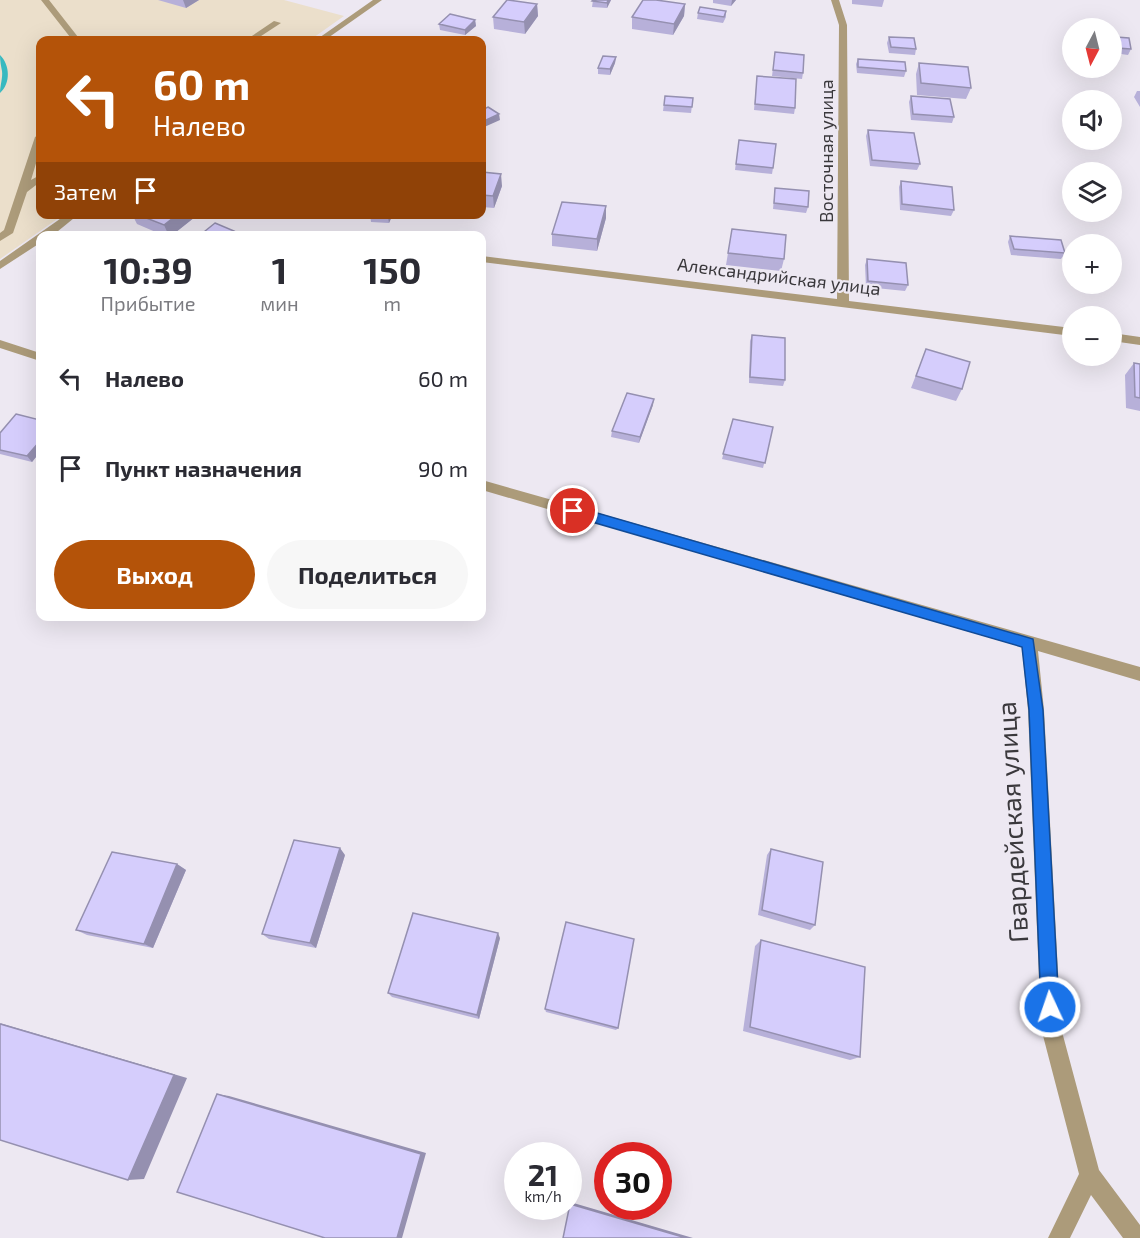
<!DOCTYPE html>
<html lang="ru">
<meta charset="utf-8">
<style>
body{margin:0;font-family:"Exo 2",sans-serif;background:#f7f7f7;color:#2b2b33;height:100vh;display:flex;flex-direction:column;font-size:22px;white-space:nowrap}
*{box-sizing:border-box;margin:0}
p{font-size:20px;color:#7c7c81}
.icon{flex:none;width:33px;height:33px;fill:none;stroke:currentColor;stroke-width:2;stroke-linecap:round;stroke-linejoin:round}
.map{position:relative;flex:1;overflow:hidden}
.side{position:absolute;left:36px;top:231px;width:450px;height:390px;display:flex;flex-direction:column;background:#fff;border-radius:12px;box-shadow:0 6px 24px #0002}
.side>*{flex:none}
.hud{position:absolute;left:36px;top:36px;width:450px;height:183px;border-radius:12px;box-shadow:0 6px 24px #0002;background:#b45309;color:#fff;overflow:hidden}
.needle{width:39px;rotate:187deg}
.buttons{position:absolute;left:1062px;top:18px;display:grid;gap:12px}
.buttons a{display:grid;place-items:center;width:60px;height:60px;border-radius:50%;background:#fff;box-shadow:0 6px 24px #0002;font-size:30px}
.speed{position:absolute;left:504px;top:1142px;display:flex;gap:12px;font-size:30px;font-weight:700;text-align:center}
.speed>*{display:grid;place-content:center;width:78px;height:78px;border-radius:50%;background:#fff;box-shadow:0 6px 24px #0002;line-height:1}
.speed small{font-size:15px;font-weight:400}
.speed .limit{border:9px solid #d22;background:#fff;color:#111}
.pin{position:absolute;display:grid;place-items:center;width:51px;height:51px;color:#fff;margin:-26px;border:3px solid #fff;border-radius:50%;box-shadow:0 2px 6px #0007}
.me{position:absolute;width:66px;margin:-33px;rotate:357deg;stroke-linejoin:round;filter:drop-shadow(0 0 4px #0008)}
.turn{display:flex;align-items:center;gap:21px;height:126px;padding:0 18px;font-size:27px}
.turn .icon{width:78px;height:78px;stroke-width:2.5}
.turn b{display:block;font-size:42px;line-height:51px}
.then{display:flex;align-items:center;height:57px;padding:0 18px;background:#0003;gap:12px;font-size:22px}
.eta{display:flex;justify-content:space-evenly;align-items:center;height:102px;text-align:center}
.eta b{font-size:36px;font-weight:700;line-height:42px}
.action{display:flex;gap:12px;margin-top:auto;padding:12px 18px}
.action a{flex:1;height:69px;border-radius:36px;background:#b45309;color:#fff;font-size:24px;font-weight:700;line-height:69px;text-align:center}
.action a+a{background:#f7f7f7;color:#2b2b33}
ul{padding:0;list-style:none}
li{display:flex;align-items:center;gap:18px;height:90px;padding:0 18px}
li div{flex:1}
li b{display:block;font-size:22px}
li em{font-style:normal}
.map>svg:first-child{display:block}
.industrial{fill:#ebdfcb}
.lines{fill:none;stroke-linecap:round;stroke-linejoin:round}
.stream{fill:#37b9c0;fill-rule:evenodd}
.service{fill:#ac9b7a;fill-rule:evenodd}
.minor{fill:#ac9b7a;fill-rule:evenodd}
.wall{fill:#b7b0d9}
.shaded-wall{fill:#9590b0}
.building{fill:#d5cdfc;stroke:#9590b0;stroke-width:1.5}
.route{fill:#1a73e8;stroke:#114b97;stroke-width:1.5}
.labels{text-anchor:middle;stroke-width:4.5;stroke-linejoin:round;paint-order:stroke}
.far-street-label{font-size:18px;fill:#3a383c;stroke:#ede8f2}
.near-street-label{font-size:27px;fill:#3a383c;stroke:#ede8f2}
</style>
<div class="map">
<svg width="1140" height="1238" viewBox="0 0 1140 1238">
<rect width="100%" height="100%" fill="#ede8f2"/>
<path class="industrial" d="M0,0h284l60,16 -34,24h-270v174l23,1 -63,44z"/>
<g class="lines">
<path class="stream" d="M0,55c10,10 11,28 0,38 0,-7 3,-16 2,-22 -1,-5 -2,-10 -2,-16z"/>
<path class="service" d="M41,0h8l29,37 -1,3h-8l1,-3z
M373,0h9l-57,40h-9z
M274,21l7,2 -26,17h-9z
M40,134v16l-9,30 9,-5v7l-13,10 -14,41 -13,8v-8l4,-3 31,-93z
M67,214h12l-27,22h-12v7l-40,26v-8z"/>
<path class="minor" d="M831,0h8l8,25 2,276 223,27v8l-590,-74v-6l355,43 2,-274z
M1112,333l28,4v8l-28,-4z
M0,340l40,13v8l-40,-13z
M482,480l658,187v14l-102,-30 6,59 17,318 38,142 41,55v13h-17l-32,-43 -21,43h-22l31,-64 -38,-146 -13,-318 -6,-63 -540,-157z"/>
</g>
<path class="wall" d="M158,0h41l-13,8z
M593,0h18l-4,8 -15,-1z
M713,0h23l-5,6 -18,-3z
M852,0h32l-2,7 -30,-3z
M537,4l1,12 -13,18 -31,-5 -1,-12z
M685,4l-1,12 -11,19 -41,-6v-12z
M726,11v6l-3,6 -26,-4 1,-6z
M475,20l1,6 -11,9 -25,-5 -1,-6z
M889,37l27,12 -1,6 -26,-2 -2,-10z
M1116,37l15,12 -3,6 -14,-2 -1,-10z
M775,52l28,21 -1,6 -30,-3z
M616,57l-1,6 -5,12 -12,-1v-6z
M858,59l48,12 -2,6 -47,-4 -1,-9z
M919,63l52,25 -5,11 -49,-4 -1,-21z
M757,76l38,32 -1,6 -40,-4z
M1137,91h3v16l-6,-10z
M665,96l28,2 -2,15 -28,-2z
M911,96l43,21 -2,6 -41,-3 -2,-18z
M868,130l52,34 -3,6 -47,-4 -4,-30z
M739,140l34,28 -1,6 -37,-4z
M482,172l20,14 -8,22 -12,-1z
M901,181l53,29 -3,6 -51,-6 -1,-23z
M775,188l33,19 -2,6 -33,-4z
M606,206v12l-9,33 -45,-5v-12z
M132,214h62l1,3 -24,19h-6l-28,-12z
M370,214h23l-4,9 -18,-1z
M732,229l52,30 -3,12 -55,-6z
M1010,236l55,17 -4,6 -50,-4 -3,-13z
M867,259l41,26 -3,6 -39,-4 -1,-22z
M752,335l33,45 -2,6 -34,-3 1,-42z
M926,349l36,40 -6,12 -45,-13z
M1134,363l6,1v47l-14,-3 -1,-33z
M653,405l-14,38 -28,-6 1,-6z
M733,419l40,8 -10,41 -41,-9z
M40,420v32l-8,10 -32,-8v-21z
M771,849l44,76 -5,5 -52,-15 9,-60z
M345,855l-29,93 -47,-9 -7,-5z
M177,864l9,6 -33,78 -66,-13 -11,-5z
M500,938l-21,81 -87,-22 -4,-4z
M761,940l99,117 -10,3 -107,-29 12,-85z
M545,1009l73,19 -2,2 -70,-18z"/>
<path class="shaded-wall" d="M183,0h16l-13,8z
M608,0h3l-4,8v-5z
M732,0h4l-5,6z
M537,4l1,12 -13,18 -1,-12z
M685,4l-1,12 -11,19 1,-11z
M475,20l1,6 -11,9v-5z
M616,57l-1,6 -5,12v-6z
M499,114l1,6 -18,8v-6z
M501,174l1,12 -8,22 -1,-12z
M606,206v12l-9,33v-12z
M178,214h16l1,3 -24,19h-2l-5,-11z
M389,214h4l-4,9 -1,-6z
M234,231l2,5h-7z
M654,399l-1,6 -14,38 1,-6z
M40,441v11l-8,10 -5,-6z
M340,848l5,7 -29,93 -6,-5z
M177,864l9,6 -33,78 -9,-4z
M498,933l2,5 -21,81 -2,-4z
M0,1023l187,55 -43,101 -16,1z
M217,1094l12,2 197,57 -24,85h-5z
M570,1202l123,36h-7l-116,-34z"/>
<path class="building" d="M507,0h1l29,4 -13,18 -31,-5z
M593,0h15l-1,3 -15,-2z
M643,0h13l29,4 -11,20 -42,-7z
M700,7l26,4 -2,6 -26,-4z
M450,14l25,6 -10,10 -26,-6z
M889,37l25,1 2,11 -25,-2z
M1116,37l13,1 2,11 -14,-1z
M775,52l29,3 -1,18 -30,-3z
M603,56l13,1 -6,12 -12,-1z
M858,59l47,3 1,9 -48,-4z
M919,63l49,4 3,21 -50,-5z
M757,76l39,3 -1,29 -40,-4z
M665,96l28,2 -1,9 -28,-2z
M911,96l39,3 4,18 -41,-3z
M488,107l11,7 -17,8v-12z
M868,130l46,3 6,31 -48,-4z
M739,140l37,4 -3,24 -37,-4z
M482,172l19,2 -8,22 -11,-1z
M901,181l51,6 2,23 -52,-6z
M775,188l34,3 -1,16 -34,-4z
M562,202l44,4 -9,33 -45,-5z
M136,214h42l-14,11z
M370,214h19l-1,3 -18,-1z
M215,223l19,8 -5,5h-30z
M732,229l54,6 -2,24 -56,-6z
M1010,236l51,4 4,13 -51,-4z
M867,259l39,4 2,22 -40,-4z
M752,335l33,3v42l-35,-3z
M926,349l44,13 -8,27 -46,-13z
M1134,363l6,1v34l-5,-1z
M627,393l27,6 -14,38 -28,-6z
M16,414l24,6v21l-13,15 -27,-6v-17z
M733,419l40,8 -8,36 -42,-9z
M294,840l46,8 -30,95 -48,-9z
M771,849l52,13 -8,63 -53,-15z
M112,852l65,12 -33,80 -68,-14z
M413,913l85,20 -21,82 -89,-22z
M566,922l68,17 -16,89 -73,-19z
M761,940l104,27 -5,90 -110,-30z
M0,1024l174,51 -46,105 -128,-40z
M217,1094l204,60 -24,84h-72l-148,-46z
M570,1204l116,34h-123z"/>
<path class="route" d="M573,506l460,133 10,71 16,297 -3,6 -6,3 -6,-3 -3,-6 -12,-297 -7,-63 -454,-132 -2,-4z"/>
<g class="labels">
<g class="far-street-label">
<text transform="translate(827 151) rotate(-90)" y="6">Восточная улица</text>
<text transform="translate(779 277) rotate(7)" y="6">Александрийская улица</text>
</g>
<g class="near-street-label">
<text transform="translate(1013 822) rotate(-93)" y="9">Гвардейская улица</text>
</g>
</g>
</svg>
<div class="buttons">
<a><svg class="needle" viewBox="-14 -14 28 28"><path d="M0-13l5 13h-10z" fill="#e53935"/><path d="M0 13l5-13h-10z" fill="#7c7c81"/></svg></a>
<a><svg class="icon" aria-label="sound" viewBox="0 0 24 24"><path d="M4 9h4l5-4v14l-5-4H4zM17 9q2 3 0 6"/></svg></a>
<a><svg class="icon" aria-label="layers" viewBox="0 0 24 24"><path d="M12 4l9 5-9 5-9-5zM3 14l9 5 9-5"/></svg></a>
<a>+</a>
<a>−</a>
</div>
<div class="speed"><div>21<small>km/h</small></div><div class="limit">30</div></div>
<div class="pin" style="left:573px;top:511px;background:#d93025"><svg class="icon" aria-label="arrive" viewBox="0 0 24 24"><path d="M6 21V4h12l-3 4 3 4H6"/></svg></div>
<svg class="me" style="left:1050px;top:1007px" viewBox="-20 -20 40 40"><circle r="17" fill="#1a73e8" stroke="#fff" stroke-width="3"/><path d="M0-11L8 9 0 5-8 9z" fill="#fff"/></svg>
<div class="hud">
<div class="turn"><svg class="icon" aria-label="left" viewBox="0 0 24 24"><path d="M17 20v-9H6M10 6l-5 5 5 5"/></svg><div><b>60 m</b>Налево</div></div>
<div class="then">Затем<svg class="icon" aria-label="arrive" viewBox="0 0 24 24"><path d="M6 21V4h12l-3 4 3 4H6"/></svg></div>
</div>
<section class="side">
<div class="eta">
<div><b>10:39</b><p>Прибытие</p></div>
<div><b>1</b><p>мин</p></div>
<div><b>150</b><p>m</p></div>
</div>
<ul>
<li><svg class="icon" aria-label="left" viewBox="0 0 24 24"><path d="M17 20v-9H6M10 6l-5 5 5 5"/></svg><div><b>Налево</b></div><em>60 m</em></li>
<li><svg class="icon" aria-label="arrive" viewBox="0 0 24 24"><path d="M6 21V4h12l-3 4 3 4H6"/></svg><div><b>Пункт назначения</b></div><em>90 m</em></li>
</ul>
<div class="action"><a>Выход</a><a>Поделиться</a></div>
</section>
</div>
